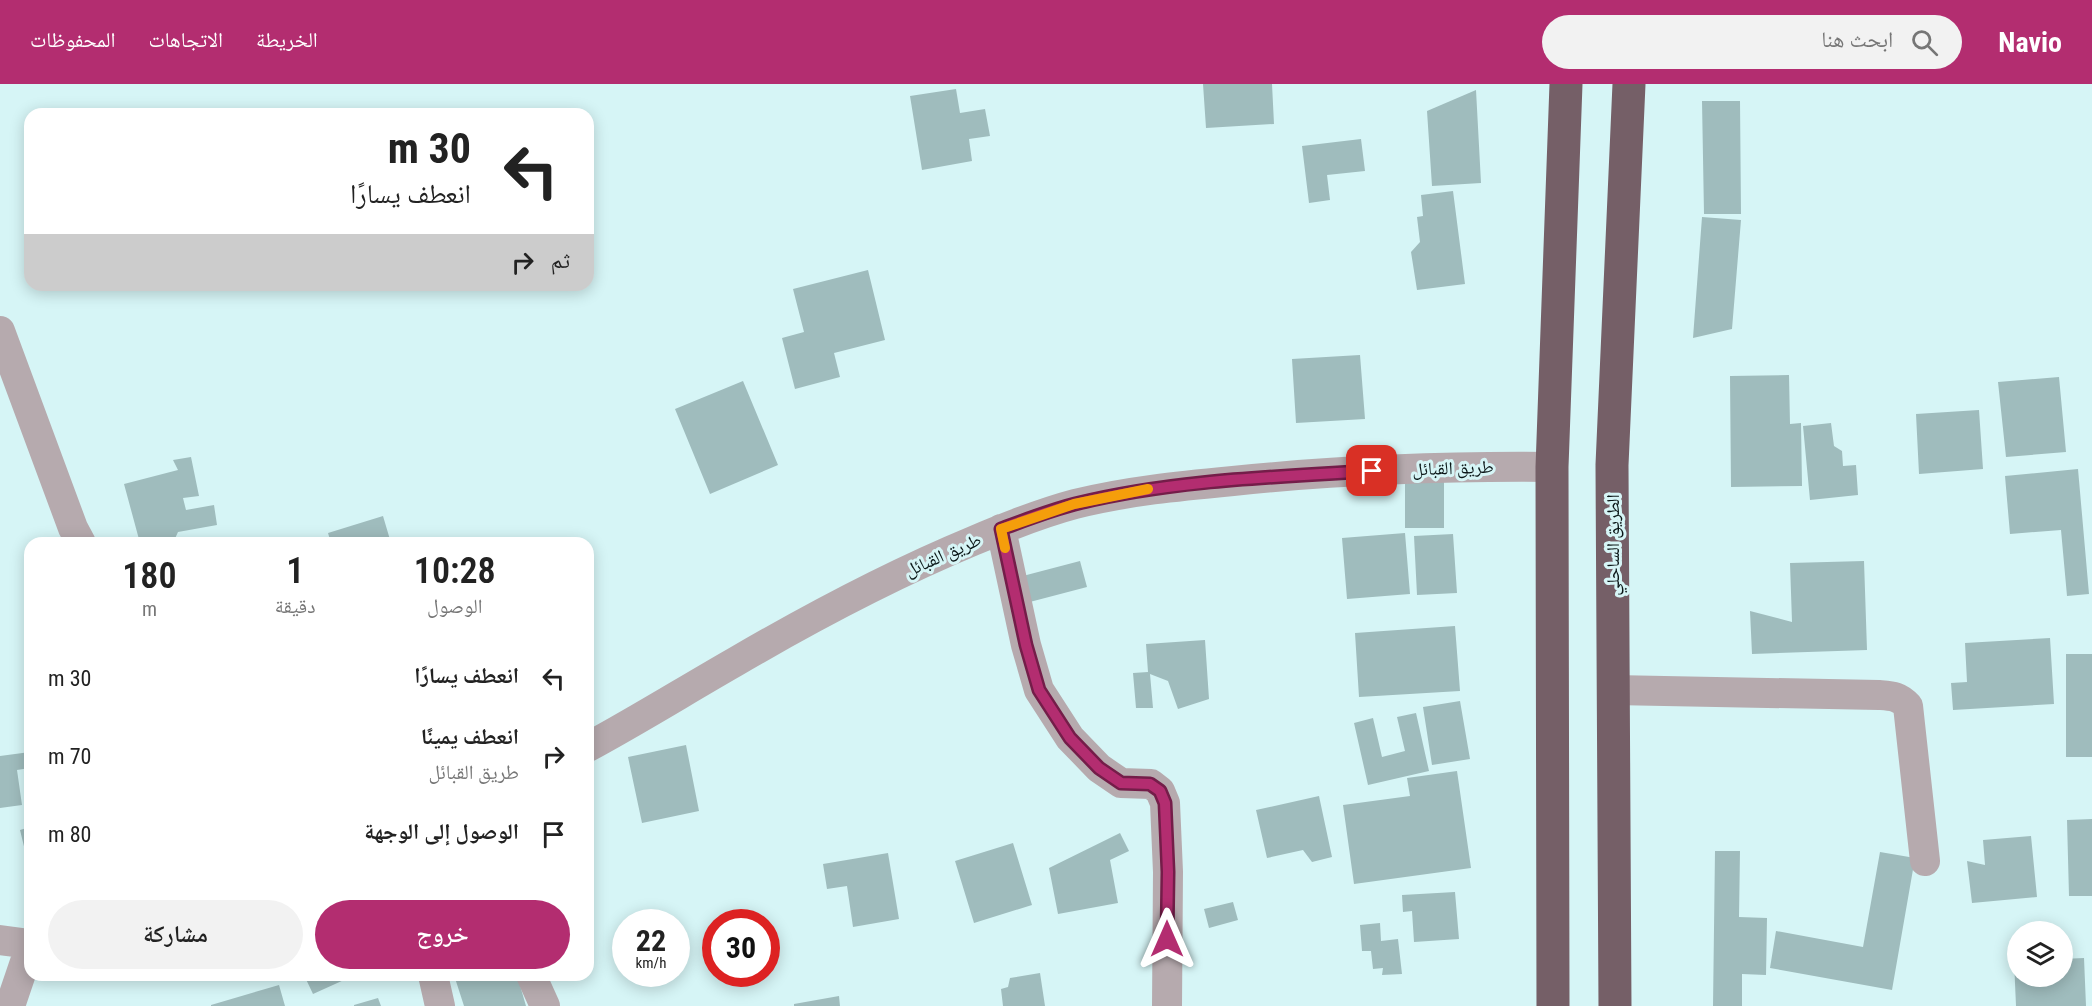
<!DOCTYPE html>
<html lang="ar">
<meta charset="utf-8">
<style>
body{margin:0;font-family:"Roboto Condensed","Noto Naskh Arabic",sans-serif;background:#f2f2f2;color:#222;direction:rtl;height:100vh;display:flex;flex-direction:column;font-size:22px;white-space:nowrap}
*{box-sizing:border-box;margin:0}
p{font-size:20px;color:#767676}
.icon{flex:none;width:33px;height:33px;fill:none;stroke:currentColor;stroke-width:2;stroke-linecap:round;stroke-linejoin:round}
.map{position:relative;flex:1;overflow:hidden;direction:ltr}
.side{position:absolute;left:24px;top:453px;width:570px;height:444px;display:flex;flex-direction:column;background:#fff;border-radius:18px;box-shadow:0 3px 15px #0003;direction:rtl}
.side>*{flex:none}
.top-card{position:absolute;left:24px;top:24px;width:570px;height:183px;border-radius:18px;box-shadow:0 3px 15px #0003;direction:rtl;background:#fff;color:#222;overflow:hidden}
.buttons{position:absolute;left:2007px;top:837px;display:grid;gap:12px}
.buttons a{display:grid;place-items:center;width:66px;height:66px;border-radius:50%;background:#fff;box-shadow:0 3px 15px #0003;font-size:30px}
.speed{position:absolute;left:612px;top:825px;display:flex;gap:12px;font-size:30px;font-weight:700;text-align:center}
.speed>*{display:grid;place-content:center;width:78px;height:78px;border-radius:50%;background:#fff;box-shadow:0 3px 15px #0003;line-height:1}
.speed small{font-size:15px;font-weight:400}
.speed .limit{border:9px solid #d22;background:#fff;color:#111}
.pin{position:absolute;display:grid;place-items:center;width:51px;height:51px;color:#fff;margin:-26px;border-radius:12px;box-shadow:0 3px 9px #0006}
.me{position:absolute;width:66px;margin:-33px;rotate:0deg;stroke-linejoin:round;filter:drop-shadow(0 0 4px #0008)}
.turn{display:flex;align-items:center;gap:21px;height:126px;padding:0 24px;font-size:27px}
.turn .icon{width:78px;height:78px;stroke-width:2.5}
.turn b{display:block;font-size:42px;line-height:51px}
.then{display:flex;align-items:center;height:57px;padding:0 24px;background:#0003;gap:12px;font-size:22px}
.eta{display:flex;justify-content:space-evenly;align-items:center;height:102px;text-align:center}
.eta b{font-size:36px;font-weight:600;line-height:42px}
.primary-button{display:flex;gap:12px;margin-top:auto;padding:12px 24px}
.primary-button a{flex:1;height:69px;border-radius:36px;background:#b32d70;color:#fff;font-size:24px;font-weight:600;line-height:69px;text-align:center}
.primary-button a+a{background:#f2f2f2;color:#222}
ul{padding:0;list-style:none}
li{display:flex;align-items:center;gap:18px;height:78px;padding:0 24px}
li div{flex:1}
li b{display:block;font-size:22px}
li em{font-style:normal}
header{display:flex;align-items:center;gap:36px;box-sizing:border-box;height:84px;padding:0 30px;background:#b32d70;color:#fff}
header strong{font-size:28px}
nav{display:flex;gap:33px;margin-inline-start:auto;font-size:21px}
.search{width:420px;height:54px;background:#f2f2f2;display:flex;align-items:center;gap:15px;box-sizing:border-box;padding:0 21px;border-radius:33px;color:#767676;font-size:22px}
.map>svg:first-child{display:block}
.building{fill:#9fbcbd}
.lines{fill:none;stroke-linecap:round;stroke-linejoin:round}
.street{stroke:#b6aaae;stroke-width:30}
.highway{stroke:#755f67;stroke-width:33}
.route-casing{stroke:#741d49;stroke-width:15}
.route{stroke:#b32d70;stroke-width:10}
.slow{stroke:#f59e0b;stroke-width:10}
.labels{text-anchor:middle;stroke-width:6;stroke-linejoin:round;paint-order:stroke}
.street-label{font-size:18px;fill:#0a1516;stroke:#d6f5f6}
</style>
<header>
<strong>Navio</strong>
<div class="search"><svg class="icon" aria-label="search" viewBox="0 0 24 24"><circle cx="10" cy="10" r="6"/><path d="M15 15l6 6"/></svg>ابحث هنا</div>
<nav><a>الخريطة</a><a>الاتجاهات</a><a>المحفوظات</a></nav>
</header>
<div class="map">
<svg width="2092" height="922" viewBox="0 0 2092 922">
<rect width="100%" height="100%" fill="#d6f5f6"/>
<path class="building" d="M1203,0h69l2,40 -68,4z
M956,5l4,24 25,-4 5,27 -21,3 3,22 -50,9 -12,-74z
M1476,6l5,93 -49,3 -5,-75z
M1702,17h38l1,113h-37z
M1361,55l4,32 -38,4 3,25 -21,3 -7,-57z
M1453,107l12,93 -48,6 -6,-38 9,-10 -3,-25 6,-1 -2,-21z
M1702,133l39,3 -9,109 -39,9z
M868,186l17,70 -51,13 6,24 -45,12 -13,-51 22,-6 -11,-43z
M1360,271l5,64 -69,4 -4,-64z
M1789,291l1,49 11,-1 1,63 -71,1 -1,-111z
M2059,293l7,75 -60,5 -8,-75z
M743,297l35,84 -68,29 -35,-85z
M1979,326l4,59 -64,5 -3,-60z
M1831,339l3,23 8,5 1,15 13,-1 2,30 -48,5 -7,-74z
M191,373l8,39 -16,2 3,12 28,-5 3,20 -39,7 -5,11h-33l-16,-59 54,-14 -5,-10z
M2078,385l11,125 -22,2 -6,-66 -51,4 -5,-58z
M1405,391h39v53h-39z
M383,432l8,27h-60l-3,-10z
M1405,449l5,61 -63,5 -5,-61z
M1453,450l4,59 -40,2 -3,-59z
M1080,477l7,26 -61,16 -7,-26z
M1864,477l3,89 -115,4 -2,-43 42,11 -2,-59z
M1455,542l5,65 -101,6 -4,-64z
M2050,554l4,66 -101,6 -2,-27 16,-1 -2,-39z
M1205,556l4,59 -31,10 -10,-28 -18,-7 3,34h-17l-3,-35 15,-1 -2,-28z
M2066,570h26v103h-26z
M1460,617l10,58 -38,6 -9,-58z
M1416,629l13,58 -61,14 -14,-62 19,-5 9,39 23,-6 -8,-34z
M686,661l13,66 -57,12 -14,-66z
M30,668v16l-13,2 5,35 -22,3v-52z
M1457,687l14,97 -117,16 -11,-79 67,-9 -3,-18z
M1319,712l13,61 -20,5 -9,-12 -36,8 -11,-48z
M2092,735v77h-23l-2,-76z
M30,743v40h-1l-9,-37z
M1120,749l9,18 -19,9 8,43 -60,11 -9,-46z
M2031,752l6,61 -65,6 -5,-42 18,4 -2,-25z
M1013,759l19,62 -58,18 -19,-62z
M1715,767h25l-1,66 28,1 -1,57 -24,-1v32h-29z
M1880,768l35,6 -23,132 -122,-22 6,-37 87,16z
M888,769l11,66 -46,8 -6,-41 -20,3 -4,-25z
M1455,808l4,47 -45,3 -2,-31 -9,1 -1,-17z
M1233,818l5,18 -29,8 -5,-19z
M1380,839l1,18 17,-2 4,35 -20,1 1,-7 -10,1 -2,-18h-9l-2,-26z
M2013,853h5v39h44v-17l22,-1 2,48h-70z
M1040,889l5,33h-42l-2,-17 7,-2 2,-9z
M304,891h51l-42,19z
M454,891h63l9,31h-62z
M279,901l6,21h-74v-1z
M839,912l1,10h-46v-2z
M378,914l3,8h-27v-1z"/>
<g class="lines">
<path class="street" d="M0,247l73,197 8,15
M1001,445l25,116 13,45 31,48 29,30 22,15 30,1 9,7 5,12 3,69 -1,134
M1613,606l266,5c13,1 20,1 29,11l17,155
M588,663c50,-27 98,-57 147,-85 77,-45 156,-87 238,-121 33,-14 68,-28 102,-37 52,-13 105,-18 158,-23 106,-11 212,-15 319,-14
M0,856l30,4
M433,891l7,31
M531,891l14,31
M10,922l20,-59"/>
<path class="highway" d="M1553,922l-1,-539 14,-383
M1615,922l-3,-541 17,-381"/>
</g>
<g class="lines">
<defs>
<path id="route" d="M1167,855l1,-67 -3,-69 -5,-12 -10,-7 -29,-1 -22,-15 -29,-30 -31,-48 -13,-45 -25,-116c24,-9 50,-19 74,-25 97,-24 199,-27 297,-33"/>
</defs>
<use href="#route" class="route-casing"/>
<use href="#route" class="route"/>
<path class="slow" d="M1005,464l-4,-19 73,-25 74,-15"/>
</g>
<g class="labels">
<g class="street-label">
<text transform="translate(1453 384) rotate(-2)" y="6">طريق القبائل</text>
<text transform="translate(1613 461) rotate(-90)" y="6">الطريق الساحلي</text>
<text transform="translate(943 471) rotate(-24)" y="6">طريق القبائل</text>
</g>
</g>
</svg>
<div class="buttons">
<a><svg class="icon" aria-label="layers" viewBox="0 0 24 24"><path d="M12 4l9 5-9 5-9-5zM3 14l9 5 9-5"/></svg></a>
</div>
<div class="speed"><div>22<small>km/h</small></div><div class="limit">30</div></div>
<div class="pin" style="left:1372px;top:387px;background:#d93025"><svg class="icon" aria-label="arrive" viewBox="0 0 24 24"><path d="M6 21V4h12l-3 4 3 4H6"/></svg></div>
<svg class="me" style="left:1167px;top:855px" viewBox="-20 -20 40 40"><path d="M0-17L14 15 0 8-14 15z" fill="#b32d70" stroke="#fff" stroke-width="4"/></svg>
<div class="top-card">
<div class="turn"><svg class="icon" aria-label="left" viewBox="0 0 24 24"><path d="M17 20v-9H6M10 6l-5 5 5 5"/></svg><div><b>30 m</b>انعطف يسارًا</div></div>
<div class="then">ثم<svg class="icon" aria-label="right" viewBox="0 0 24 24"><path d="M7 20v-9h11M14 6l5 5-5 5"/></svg></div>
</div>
<section class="side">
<div class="eta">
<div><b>10:28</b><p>الوصول</p></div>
<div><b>1</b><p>دقيقة</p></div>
<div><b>180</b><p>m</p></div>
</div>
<ul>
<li><svg class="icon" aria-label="left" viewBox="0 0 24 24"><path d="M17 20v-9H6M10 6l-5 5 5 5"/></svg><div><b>انعطف يسارًا</b></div><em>30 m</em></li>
<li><svg class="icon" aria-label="right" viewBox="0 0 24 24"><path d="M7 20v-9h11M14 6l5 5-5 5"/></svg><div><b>انعطف يمينًا</b><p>طريق القبائل</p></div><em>70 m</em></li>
<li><svg class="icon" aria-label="arrive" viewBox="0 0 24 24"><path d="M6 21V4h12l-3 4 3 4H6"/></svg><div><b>الوصول إلى الوجهة</b></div><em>80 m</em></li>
</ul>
<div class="primary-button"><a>خروج</a><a>مشاركة</a></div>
</section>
</div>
